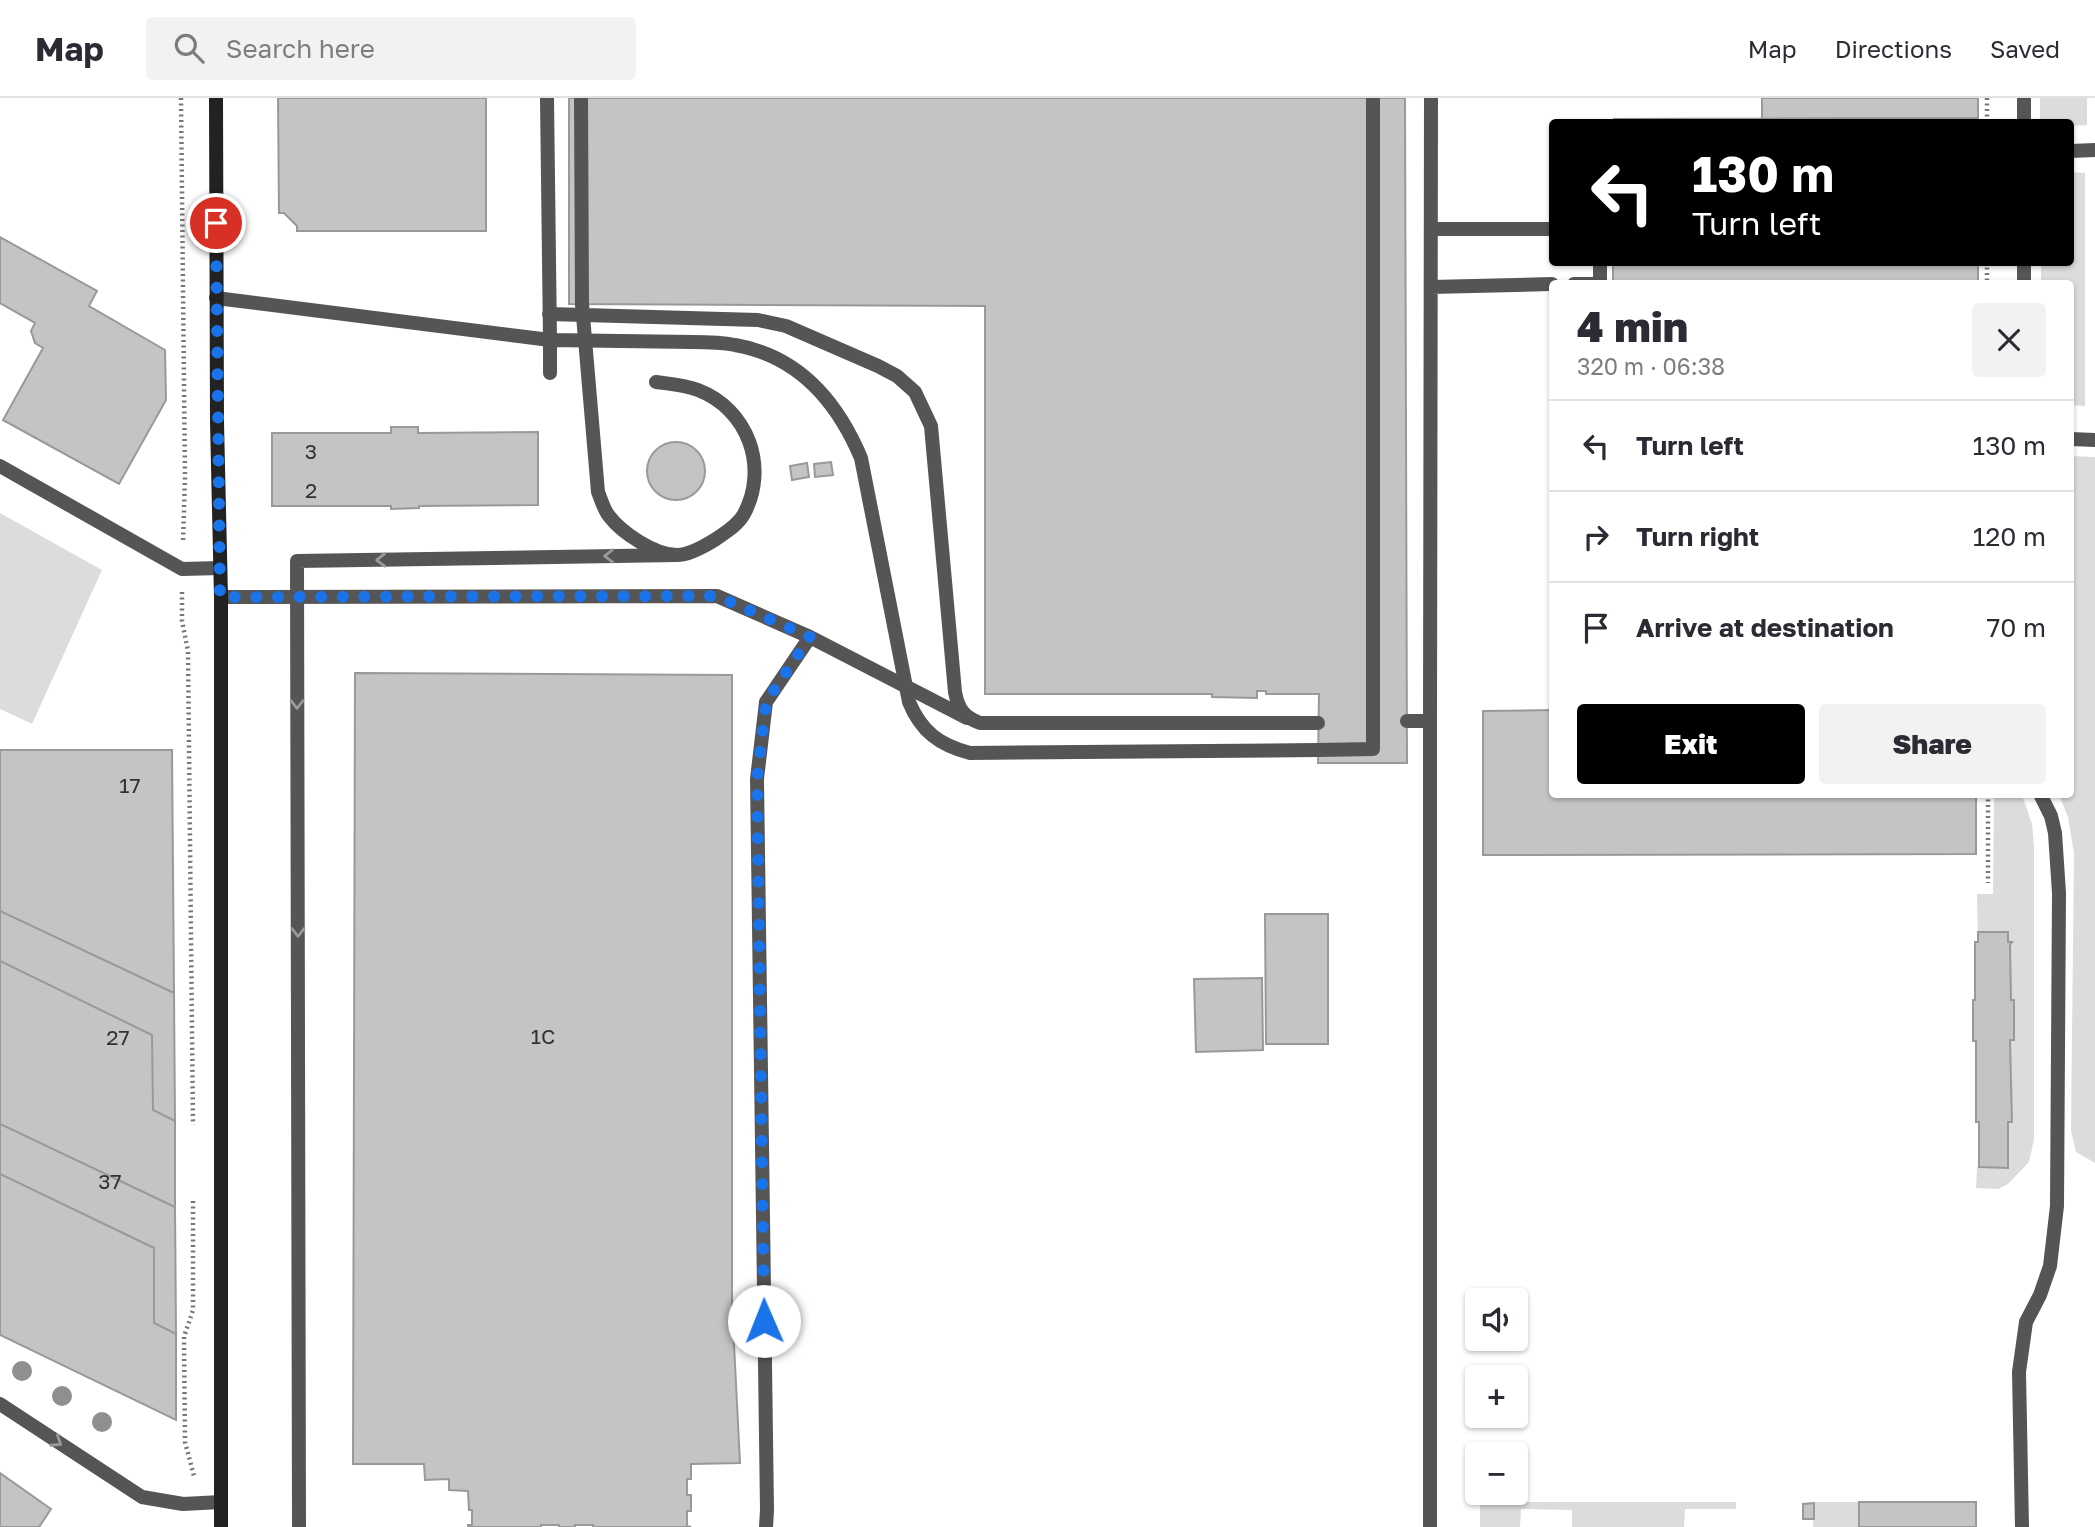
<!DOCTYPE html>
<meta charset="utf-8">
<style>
body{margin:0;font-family:"Golos Text",sans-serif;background:#f2f2f3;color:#2b2b33;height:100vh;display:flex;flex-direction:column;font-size:26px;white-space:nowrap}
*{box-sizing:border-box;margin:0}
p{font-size:23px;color:#7c7c81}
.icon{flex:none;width:38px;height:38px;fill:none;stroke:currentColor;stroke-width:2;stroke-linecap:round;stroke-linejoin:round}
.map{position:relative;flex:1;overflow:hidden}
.drawer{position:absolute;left:1549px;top:182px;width:525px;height:518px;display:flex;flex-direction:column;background:#fff;border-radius:7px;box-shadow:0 2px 5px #0004}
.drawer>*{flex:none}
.banner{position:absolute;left:1549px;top:21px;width:525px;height:147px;border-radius:7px;box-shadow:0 2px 5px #0004;background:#000;color:#fff;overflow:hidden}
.fabs{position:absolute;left:1465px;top:1190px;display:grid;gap:14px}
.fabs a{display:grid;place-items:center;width:63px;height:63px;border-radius:7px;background:#fff;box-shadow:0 2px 5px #0004;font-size:35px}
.pin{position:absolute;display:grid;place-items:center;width:60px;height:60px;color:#fff;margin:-30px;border:4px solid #fff;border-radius:50%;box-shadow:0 2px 7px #0007}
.me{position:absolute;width:77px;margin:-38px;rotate:359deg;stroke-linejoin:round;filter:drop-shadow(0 0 5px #0008)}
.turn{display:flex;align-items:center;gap:24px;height:147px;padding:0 28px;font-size:32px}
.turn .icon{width:91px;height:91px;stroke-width:2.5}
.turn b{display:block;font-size:49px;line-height:60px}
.round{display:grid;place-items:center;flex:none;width:74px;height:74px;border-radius:7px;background:#f2f2f3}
.overview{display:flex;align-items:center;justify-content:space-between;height:119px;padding:0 28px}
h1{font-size:42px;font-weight:800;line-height:52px}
.cta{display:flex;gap:14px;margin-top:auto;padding:14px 28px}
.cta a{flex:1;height:80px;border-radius:7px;background:#000;color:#fff;font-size:28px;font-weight:800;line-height:80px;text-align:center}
.cta a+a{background:#f2f2f3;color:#2b2b33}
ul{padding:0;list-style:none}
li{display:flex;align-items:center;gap:21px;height:91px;padding:0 28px;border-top:2px solid #e1e1e2}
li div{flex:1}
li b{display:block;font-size:26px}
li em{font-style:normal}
header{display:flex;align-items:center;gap:42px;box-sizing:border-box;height:98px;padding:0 35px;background:#fff;border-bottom:2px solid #e1e1e2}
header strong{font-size:33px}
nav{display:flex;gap:38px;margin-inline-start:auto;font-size:24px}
.search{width:490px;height:63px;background:#f2f2f3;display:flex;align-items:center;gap:18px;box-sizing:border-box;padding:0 24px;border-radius:7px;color:#7c7c81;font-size:26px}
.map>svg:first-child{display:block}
.green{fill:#dcdcdc}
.building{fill:#c4c4c4;stroke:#999;stroke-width:2}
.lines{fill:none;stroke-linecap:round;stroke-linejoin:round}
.path{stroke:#777;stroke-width:4.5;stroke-dasharray:2 3.5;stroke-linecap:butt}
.lane{stroke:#555;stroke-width:14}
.street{stroke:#555;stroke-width:14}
.secondary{stroke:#222;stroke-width:14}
.lane-bridge{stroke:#555;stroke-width:14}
.tree{fill:#8f8f8f}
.oneway{stroke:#999}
.route{stroke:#1a73e8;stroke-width:12;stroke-dasharray:0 21.6}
.labels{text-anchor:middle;stroke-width:6;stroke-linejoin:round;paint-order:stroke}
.number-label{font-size:21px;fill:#313131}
</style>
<header>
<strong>Map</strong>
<div class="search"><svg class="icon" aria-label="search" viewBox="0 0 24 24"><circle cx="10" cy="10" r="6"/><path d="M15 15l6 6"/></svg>Search here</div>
<nav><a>Map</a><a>Directions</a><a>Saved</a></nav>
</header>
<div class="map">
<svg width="2095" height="1429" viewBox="0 0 2095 1429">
<rect width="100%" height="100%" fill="#fff"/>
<path class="green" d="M2040,0h47v27l-17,1v-4h-30z
M2070,74l15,1v233l-15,-1v-121l-29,-1v-20l29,-1z
M2070,358l25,1v706l-19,-11 -5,-21 3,-278 -6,-36 -9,-22 11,-1z
M0,415l102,57 -70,154 -32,-15z
M1994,697h28l10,29 2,23v293l-5,22 -21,22 -10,5 -22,-1 1,-21 2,-3v-41l-3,-1v-81h-3v-41h2v-58h3l-1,-48h16z
M1480,1404h256v7h-51l-1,18h-112v-17l-51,-1 -1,18h-40z
M1814,1404h45v25h-46z"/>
<path class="building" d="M278,0h208v133h-189v-5l-13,-13h-5z
M569,0h836l2,665h-89l1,-69h-53v-3h-9v7l-45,-1v-3h-227v-388l-416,-2z
M1762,0h216v20l-216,1z
M1978,20v4h-364v-3z
M0,139l97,54 -8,15 76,44 1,50 -47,84 -116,-64 40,-72 -8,-5 -4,-12 4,-8 -35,-20z
M1613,164h365v22h-365z
M391,329h27v6l120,-1v73l-119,1v2l-28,1v-3h-119v-73h119z
M647 373a29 29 0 1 1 58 0a29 29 0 1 1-58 0Z
M831,364l2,13 -18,2 -1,-13z
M807,365l2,14 -17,3 -2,-14z
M355,575l377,2v630l8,158 -49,1v15h-4v16h4v16h-4v15l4,1h-98v-2h-18v2h-16v-2h-18v2h-73v-2h4v-15h-3l-1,-19 -19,-1v-11l-24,1 -1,-16h-71z
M1552,612v84h424v60l-493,1v-144z
M0,652h172l2,243 -174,-82z
M0,813l174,82 1,128 -22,-11 -1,-75 -152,-74z
M1265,816h63v130h-62z
M1978,834h30v10h4l-2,3 1,55h3v40h-4l2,82h-4v46l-29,-1v-45h-3v-81h-3v-41h2v-58h3z
M0,863l152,74 1,75 22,11v86l-175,-83z
M1262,880l1,72 -67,2 -2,-73z
M0,1026l175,83 1,127 -22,-11v-75l-154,-74z
M0,1076l154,74v75l22,11v86l-176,-85z
M0,1375l51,36 -12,18h-39z
M1859,1404h117v25h-117z
M1814,1405v16h-11v-15z"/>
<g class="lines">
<path class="path" d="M181,0l4,379 -2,65
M1987,0v24
M1987,164v22
M182,494v29l6,30 5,474
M1988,696v89
M193,1103v109l-9,27 1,105 9,34"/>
<path class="lane" d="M547,0l3,242 142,2
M581,0l1,206
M2070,53l25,-1
M1431,131h121
M1600,185v-21
M1574,186h26
M1431,189l121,-3
M216,200l334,42v33
M549,216l209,6 28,6 92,40 19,10 18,16 16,34 24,266c3,17 9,25 25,31h338
M2070,341l25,1
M221,499l496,-1 93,41 157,81
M1407,623h23l1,-623
M1318,652l55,-1v-651
M766,1429l1,-17 -10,-731 9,-77 44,-65
M1430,1429v-806"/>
<path class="street" d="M2024,0v24
M2024,186v-22
M0,368l182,103 38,-1
M0,1306l142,93 41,7 38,-2
M2022,1429l-3,-155 7,-50 14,-27 10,-29 7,-60 2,-313 -4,-60 -4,-17 -11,-22"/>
<path class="secondary" d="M216,0l1,324 4,175v930"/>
<path class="lane-bridge" d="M582,206l16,188c3,7 6,18 11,24 13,17 46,39 68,39 13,0 28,-9 39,-16 10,-7 22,-14 28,-25 25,-47 4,-105 -46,-124 -13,-5 -28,-6 -42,-8
M692,244c14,0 28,0 43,3 64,11 102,56 126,113l48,244c12,29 30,43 61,51l348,-3
M299,1429l-2,-966 380,-6"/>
</g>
<g class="tree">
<circle cx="22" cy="1273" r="10"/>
<circle cx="62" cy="1298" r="10"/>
<circle cx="102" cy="1324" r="10"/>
</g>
<defs><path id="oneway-chevron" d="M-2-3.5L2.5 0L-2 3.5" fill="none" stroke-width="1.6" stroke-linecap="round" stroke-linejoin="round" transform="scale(1.75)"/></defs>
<g class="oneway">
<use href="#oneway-chevron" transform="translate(609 458) rotate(179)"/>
<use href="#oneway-chevron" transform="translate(381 462) rotate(179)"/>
<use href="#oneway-chevron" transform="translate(297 606) rotate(90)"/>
<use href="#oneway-chevron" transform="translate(298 834) rotate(90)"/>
<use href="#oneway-chevron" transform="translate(57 1344) rotate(33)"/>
</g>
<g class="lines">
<path class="route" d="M216,125l4,374 497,-1 93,41 -44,65 -9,77 7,542"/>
</g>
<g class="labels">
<g class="number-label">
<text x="311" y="361">3</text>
<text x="311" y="400">2</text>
<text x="130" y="695">17</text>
<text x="543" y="946">1C</text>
<text x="118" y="947">27</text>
<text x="110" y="1091">37</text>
</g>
</g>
</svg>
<div class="fabs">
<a><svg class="icon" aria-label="sound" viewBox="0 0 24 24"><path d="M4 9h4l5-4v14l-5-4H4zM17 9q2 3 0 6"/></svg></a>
<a>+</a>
<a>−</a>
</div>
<div class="pin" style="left:216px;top:125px;background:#d93025"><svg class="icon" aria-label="arrive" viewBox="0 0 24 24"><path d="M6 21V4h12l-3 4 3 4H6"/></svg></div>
<svg class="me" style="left:764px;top:1223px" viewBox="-20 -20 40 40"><circle r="19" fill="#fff"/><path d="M0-13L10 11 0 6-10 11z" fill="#1a73e8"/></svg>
<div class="banner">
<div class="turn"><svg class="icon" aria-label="left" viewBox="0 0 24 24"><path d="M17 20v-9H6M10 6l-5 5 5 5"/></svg><div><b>130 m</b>Turn left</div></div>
</div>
<section class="drawer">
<div class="overview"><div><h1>4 min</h1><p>320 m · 06:38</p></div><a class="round"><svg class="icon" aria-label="close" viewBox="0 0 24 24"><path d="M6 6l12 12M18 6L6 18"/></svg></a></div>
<ul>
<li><svg class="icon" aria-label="left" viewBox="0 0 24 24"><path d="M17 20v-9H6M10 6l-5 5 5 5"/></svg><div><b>Turn left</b></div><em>130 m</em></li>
<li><svg class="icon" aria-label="right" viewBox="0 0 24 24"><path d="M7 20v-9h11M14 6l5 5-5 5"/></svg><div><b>Turn right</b></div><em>120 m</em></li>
<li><svg class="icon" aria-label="arrive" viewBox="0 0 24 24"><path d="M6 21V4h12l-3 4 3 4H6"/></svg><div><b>Arrive at destination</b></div><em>70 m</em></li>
</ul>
<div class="cta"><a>Exit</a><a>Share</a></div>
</section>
</div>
